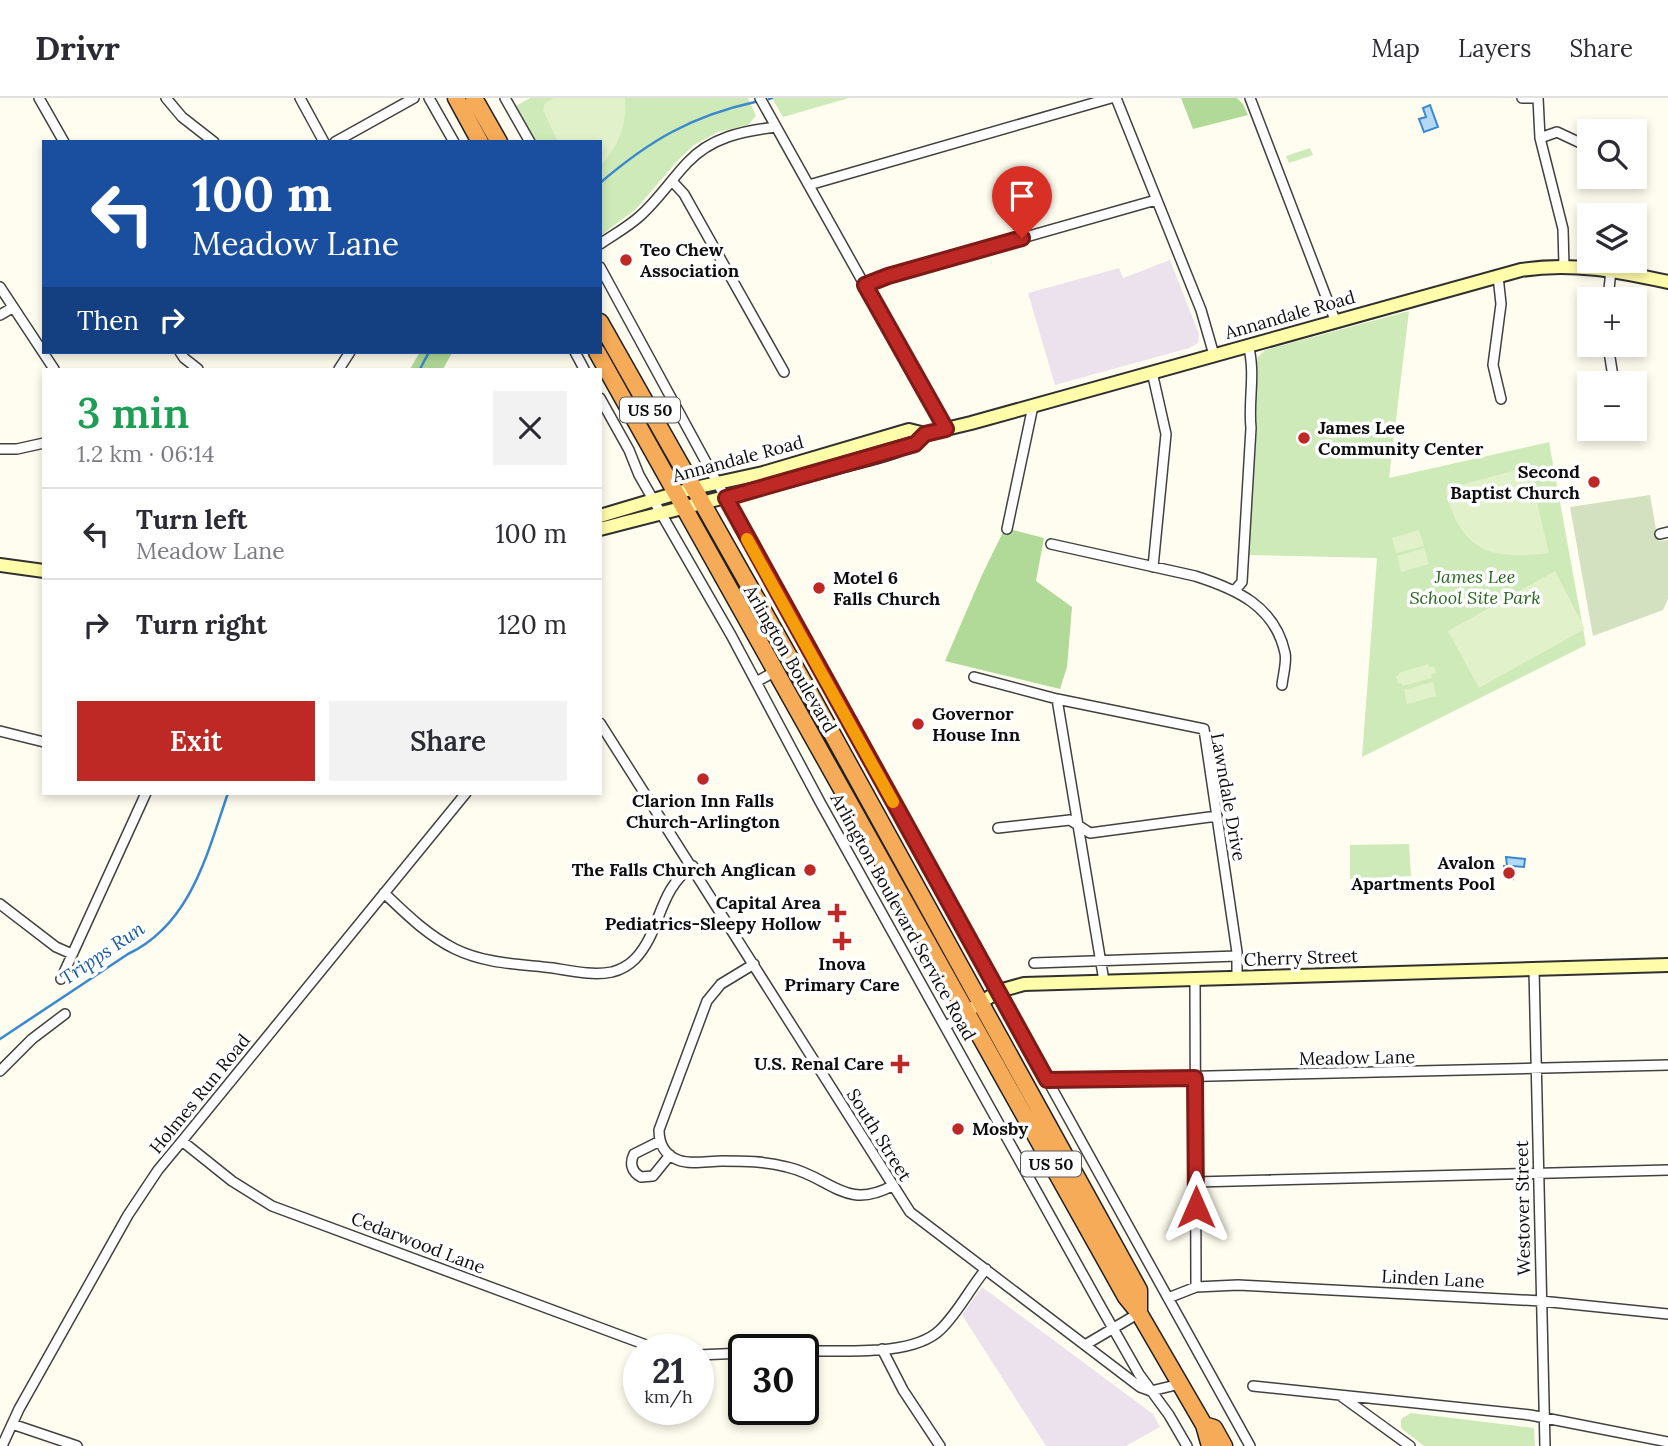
<!DOCTYPE html>
<meta charset="utf-8">
<style>
body{margin:0;font-family:Lora,serif;background:#f2f2f3;color:#2b2b33;height:100vh;display:flex;flex-direction:column;font-size:26px;white-space:nowrap}
*{box-sizing:border-box;margin:0}
p{font-size:23px;color:#7c7c81}
.icon{flex:none;width:38px;height:38px;fill:none;stroke:currentColor;stroke-width:2;stroke-linecap:round;stroke-linejoin:round}
.map{position:relative;flex:1;overflow:hidden}
.panel{position:absolute;left:42px;top:270px;width:560px;height:427px;display:flex;flex-direction:column;background:#fff;border-radius:0px;box-shadow:0 4px 10px #0003}
.panel>*{flex:none}
.top-card{position:absolute;left:42px;top:42px;width:560px;height:214px;border-radius:0px;box-shadow:0 4px 10px #0003;background:#1a4fa0;color:#fff;overflow:hidden}
.buttons{position:absolute;left:1577px;top:21px;display:grid;gap:14px}
.buttons a{display:grid;place-items:center;width:70px;height:70px;border-radius:0px;background:#fff;box-shadow:0 4px 10px #0003;font-size:35px}
.speed{position:absolute;left:623px;top:1236px;display:flex;gap:14px;font-size:35px;font-weight:700;text-align:center}
.speed>*{display:grid;place-content:center;width:91px;height:91px;border-radius:50%;background:#fff;box-shadow:0 4px 10px #0003;line-height:1}
.speed small{font-size:18px;font-weight:400}
.speed .limit{border:4px solid #111;border-radius:10px;background:#fff;color:#111}
.pin{position:absolute;display:grid;place-items:center;width:60px;height:60px;color:#fff;margin:-72px -30px;border-radius:50% 50% 50% 0;rotate:-45deg;box-shadow:0 0 7px #0007}
.pin .icon{rotate:45deg}
.me{position:absolute;width:77px;margin:-38px;rotate:0deg;stroke-linejoin:round;filter:drop-shadow(0 0 5px #0008)}
.turn{display:flex;align-items:center;gap:24px;height:147px;padding:0 35px;font-size:32px}
.turn .icon{width:91px;height:91px;stroke-width:2.5}
.turn b{display:block;font-size:49px;line-height:60px}
.then{display:flex;align-items:center;height:66px;padding:0 35px;background:#0003;gap:14px;font-size:26px}
.round{display:grid;place-items:center;flex:none;width:74px;height:74px;border-radius:0px;background:#f2f2f3}
.overview{display:flex;align-items:center;justify-content:space-between;height:119px;padding:0 35px}
h1{font-size:42px;font-weight:600;line-height:52px;color:#1e9e55}
.action{display:flex;gap:14px;margin-top:auto;padding:14px 35px}
.action a{flex:1;height:80px;border-radius:0px;background:#bf2925;color:#fff;font-size:28px;font-weight:600;line-height:80px;text-align:center}
.action a+a{background:#f2f2f3;color:#2b2b33}
ul{padding:0;list-style:none}
li{display:flex;align-items:center;gap:21px;height:91px;padding:0 35px;border-top:2px solid #e1e1e2}
li div{flex:1}
li b{display:block;font-size:26px}
li em{font-style:normal}
header{display:flex;align-items:center;gap:42px;box-sizing:border-box;height:98px;padding:0 35px;background:#fff;border-bottom:2px solid #e1e1e2}
header strong{font-size:33px}
nav{display:flex;gap:38px;margin-inline-start:auto;font-size:24px}
.map>svg:first-child{display:block}
.industrial{fill:#ece2ed}
.green{fill:#ceeab8}
.forest{fill:#b1da98}
.cemetery{fill:#d4e1c0}
.pitch{fill:#e1f1ca}
.water{fill:#b4d9f6;stroke:#3a88ce;stroke-width:2}
.lines{fill:none;stroke-linecap:round;stroke-linejoin:round}
.stream{stroke:#3a88ce;stroke-width:2.5}
.street-casing{stroke:#414141;stroke-width:12}
.secondary-casing{stroke:#303030;stroke-width:16}
.highway-casing{stroke:#1f1f1f;stroke-width:19}
.street{stroke:#fff;stroke-width:9}
.secondary{stroke:#fffcaa;stroke-width:12}
.highway{stroke:#f5ab57;stroke-width:16}
.route-casing{stroke:#7c1b18;stroke-width:18}
.route{stroke:#bf2925;stroke-width:12}
.slow{stroke:#f59e0b;stroke-width:12}
.poi-dot{fill:#bf2925;stroke:#fff;stroke-width:2.5}
.labels{text-anchor:middle;stroke-width:7;stroke-linejoin:round;paint-order:stroke}
.shield{fill:#fff;stroke:#565656;stroke-width:2}
.shield-label{font-size:16px;font-weight:bold;fill:#0e0e0e}
.poi-label{font-size:18px;font-weight:bold;fill:#0e0e0e;stroke:#fff;text-anchor:start}
.street-label{font-size:18px;fill:#0e0e0e;stroke:#fff}
.park-label{font-size:18px;font-style:italic;fill:#27661e;stroke:#fff}
.water-label{font-size:19px;font-style:italic;fill:#165aa1;stroke:#fff}
</style>
<header>
<strong>Drivr</strong>
<nav><a>Map</a><a>Layers</a><a>Share</a></nav>
</header>
<div class="map">
<svg width="1668" height="1348" viewBox="0 0 1668 1348">
<rect width="100%" height="100%" fill="#fffdef"/>
<path class="industrial" d="M1170,162l29,74 -1,9 -9,5 -134,37 -27,-92 91,-25 4,10z
M982,1189l171,127 7,13 -34,19h-80l-84,-131z"/>
<path class="green" d="M530,0h218l8,18 -8,9 -30,7 -24,13 -16,15 -42,49 -36,27v-94h-64l-20,-36z
M772,0h77l-66,19z
M1310,50l3,7 -24,8 -3,-7z
M1409,213l-20,167 160,-36 37,203 -224,112 15,-199 -129,-3 9,-129 -3,-12 3,-56 8,-8z
M1409,746l2,32 -61,3v-34z
M1411,1315l123,15 1,18h-111l-23,-18v-9z"/>
<path class="forest" d="M1181,0h56l6,6 5,11 -55,14z
M420,254h36l-4,1 -9,16h-33z
M1005,430l39,10 -8,43 36,26 -5,60 -7,22 -115,-28 37,-86z"/>
<path class="cemetery" d="M1650,397l8,46 10,-1v59l-5,11 -70,26 -23,-129z"/>
<path class="pitch" d="M554,0h71c2,26 -5,44 -21,64l-4,2v-22h-42l-15,-32 2,-7z
M1524,370l6,4 19,81c-60,7 -88,-1 -104,-64z
M1419,432l5,16 -28,7 -4,-15z
M1424,450l5,16 -28,8 -4,-16z
M1555,473l30,58 -106,59 -31,-57z
M1428,566l1,3 5,-1 2,7 -5,1 1,4 -30,8 -1,-3 -3,1 -2,-8 3,-1v-2z
M1433,584l3,14 -29,8 -3,-14z"/>
<path class="water" d="M1430,7l8,22 -14,5 -5,-13 7,-2 -3,-9z
M1506,759l19,2 -1,8 -11,-1v13l-9,-2v-11h3z"/>
<g class="lines">
<path class="stream" d="M769,1l3,-1
M600,85c49,-42 91,-67 155,-81
M420,271l9,-17
M0,941l128,-85c63,-30 79,-100 100,-161"/>
<defs>
<path id="street" d="M39,0l25,44
M166,0l16,19 32,25
M300,0l24,44
M429,0l25,44
M505,0l25,44
M760,0l185,331
M1116,0l85,212 13,45
M1250,0l85,222
M1522,0h16
M1538,0l2,40 23,91 1,37
M1540,40l17,-6 32,15
M335,44l79,-44
M1634,72l4,2
M672,83l12,13 100,178
M809,87l302,-87
M600,146c13,-9 28,-17 40,-28 18,-16 31,-36 47,-53 24,-26 56,-32 89,-36
M600,169l150,276 500,903
M1498,178l3,28 -8,61 8,34
M865,187l23,-9 268,-76
M0,189l54,82
M1608,201l3,-29
M0,217l12,-7
M1608,247l6,38
M180,254l4,6 14,11
M575,254l9,17
M339,271l11,-17
M1152,274l14,62 -13,133
M600,300l29,52 10,25 92,160 89,167 282,507 37,65 30,41 18,31
M0,351h17l27,-6
M1007,431l26,-123
M1660,436l8,-2
M1051,446l144,32c41,13 80,30 90,77 2,9 -2,22 -3,32
M1232,492l4,-1 6,-7 9,-154c-3,-27 5,-56 -3,-83
M974,579l83,22 147,30 33,223v25
M756,584l20,-11
M1057,601l47,282
M600,625l310,489 230,175 11,4 29,-7
M0,633l44,11
M998,730l72,-8 20,13 127,-17
M384,795c22,21 43,42 71,56 31,15 64,15 98,19 19,3 40,8 59,4 8,-2 17,-7 23,-13 27,-28 22,-69 58,-93
M0,806l56,43 16,7
M1034,865l203,-7
M754,866l-33,20 -14,17 -48,129c0,14 6,25 19,30 13,5 30,1 44,1 22,0 43,0 65,6 44,10 58,44 105,19
M1534,871l11,477
M1195,880l1,309
M61,881l85,-186
M946,928l21,-13
M0,973l32,-32 33,-25
M1047,982l621,-15
M182,1043l50,40 40,25 385,143
M660,1043l-26,13c-5,10 -2,18 7,23l12,-1 17,-21
M1196,1084l472,-12
M1168,1200l28,-11 42,-2 303,16 127,13
M1085,1247l54,-32
M882,1251l21,41 37,56
M803,1253c39,-1 109,6 137,-21 18,-17 30,-42 46,-61
M698,1257l46,-2
M1253,1288l277,29 138,27
M1341,1298l69,50
M12,1326l65,22
M2,1348l17,-37 109,-194 30,-45 24,-29 284,-348"/>
<path id="secondary" d="M600,418l94,-28 69,-15 146,-43 16,4 46,-11 550,-153c51,-8 97,1 147,12
M600,431c80,-21 161,-40 241,-63 25,-7 66,-14 84,-32
M0,467l44,6
M974,909l25,-16 25,-7 644,-19"/>
<path id="highway" d="M456,0l24,44
M474,0l25,44
M600,224l208,368 331,600v23
M597,254l529,945 13,16 65,112 6,21
M1204,1327l10,3 10,18"/>
</defs>
<use href="#street" class="street-casing"/>
<use href="#secondary" class="secondary-casing"/>
<use href="#highway" class="highway-casing"/>
<use href="#street" class="street"/>
<use href="#secondary" class="secondary"/>
<use href="#highway" class="highway"/>
</g>
<g class="lines">
<defs>
<path id="route" d="M1022,140l-134,38 -23,9 81,144 -21,5 -10,10 -189,54 321,582 148,-2 1,129"/>
</defs>
<use href="#route" class="route-casing"/>
<use href="#route" class="route"/>
<path class="slow" d="M747,441l146,263"/>
</g>
<g class="poi-dot">
<circle cx="626" cy="162" r="7"/>
<circle cx="1304" cy="340" r="7"/>
<circle cx="1594" cy="384" r="7"/>
<circle cx="819" cy="490" r="7"/>
<circle cx="918" cy="626" r="7"/>
<circle cx="703" cy="681" r="7"/>
<circle cx="810" cy="772" r="7"/>
<circle cx="1509" cy="775" r="7"/>
<path d="M833.5 804.5h7v7h7v7h-7v7h-7v-7h-7v-7h7z"/>
<path d="M838.5 832.5h7v7h7v7h-7v7h-7v-7h-7v-7h7z"/>
<path d="M896.5 955.5h7v7h7v7h-7v7h-7v-7h-7v-7h7z"/>
<circle cx="958" cy="1031" r="7"/>
</g>
<g class="labels">
<g class="shield">
<rect x="620" y="299.5" width="60" height="25" rx="5"/>
<rect x="1021" y="1053.5" width="60" height="25" rx="5"/>
</g>
<g class="shield-label">
<text x="650" y="318">US 50</text>
<text x="1051" y="1072">US 50</text>
</g>
<g class="poi-label">
<text x="640" y="158">Teo Chew<tspan x="640" dy="21">Association</tspan></text>
<text x="1318" y="336">James Lee<tspan x="1318" dy="21">Community Center</tspan></text>
<text x="1580" y="380" text-anchor="end">Second<tspan x="1580" dy="21">Baptist Church</tspan></text>
<text x="833" y="486">Motel 6<tspan x="833" dy="21">Falls Church</tspan></text>
<text x="932" y="622">Governor<tspan x="932" dy="21">House Inn</tspan></text>
<text x="703" y="709" text-anchor="middle">Clarion Inn Falls<tspan x="703" dy="21">Church-Arlington</tspan></text>
<text x="1495" y="771" text-anchor="end">Avalon<tspan x="1495" dy="21">Apartments Pool</tspan></text>
<text x="796" y="778" text-anchor="end">The Falls Church Anglican</text>
<text x="821" y="811" text-anchor="end">Capital Area<tspan x="821" dy="21">Pediatrics-Sleepy Hollow</tspan></text>
<text x="842" y="872" text-anchor="middle">Inova<tspan x="842" dy="21">Primary Care</tspan></text>
<text x="884" y="972" text-anchor="end">U.S. Renal Care</text>
<text x="972" y="1037">Mosby</text>
</g>
<g class="street-label">
<text transform="translate(1290 217) rotate(-16)" y="6">Annandale Road</text>
<text transform="translate(738 361) rotate(-15)" y="6">Annandale Road</text>
<text transform="translate(790 561) rotate(60)" y="6">Arlington Boulevard</text>
<text transform="translate(1228 699) rotate(80)" y="6">Lawndale Drive</text>
<text transform="translate(903 819) rotate(61)" y="6">Arlington Boulevard Service Road</text>
<text transform="translate(1301 860) rotate(-2)" y="6">Cherry Street</text>
<text transform="translate(1357 960) rotate(-1)" y="6">Meadow Lane</text>
<text transform="translate(200 996) rotate(-51)" y="6">Holmes Run Road</text>
<text transform="translate(879 1037) rotate(58)" y="6">South Street</text>
<text transform="translate(1523 1110) rotate(-91)" y="6">Westover Street</text>
<text transform="translate(418 1145) rotate(21)" y="6">Cedarwood Lane</text>
<text transform="translate(1433 1181) rotate(3)" y="6">Linden Lane</text>
</g>
<g class="park-label">
<text x="1475" y="485">James Lee<tspan x="1475" dy="21">School Site Park</tspan></text>
</g>
<g class="water-label">
<text transform="translate(102 855) rotate(-34)" y="7">Tripps Run</text>
</g>
</g>
</svg>
<div class="buttons">
<a><svg class="icon" aria-label="search" viewBox="0 0 24 24"><circle cx="10" cy="10" r="6"/><path d="M15 15l6 6"/></svg></a>
<a><svg class="icon" aria-label="layers" viewBox="0 0 24 24"><path d="M12 4l9 5-9 5-9-5zM3 14l9 5 9-5"/></svg></a>
<a>+</a>
<a>−</a>
</div>
<div class="speed"><div>21<small>km/h</small></div><div class="limit">30</div></div>
<div class="pin" style="left:1022px;top:140px;background:#d93025"><svg class="icon" aria-label="arrive" viewBox="0 0 24 24"><path d="M6 21V4h12l-3 4 3 4H6"/></svg></div>
<svg class="me" style="left:1196px;top:1109px" viewBox="-20 -20 40 40"><path d="M0-17L14 15 0 8-14 15z" fill="#bf2925" stroke="#fff" stroke-width="4"/></svg>
<div class="top-card">
<div class="turn"><svg class="icon" aria-label="left" viewBox="0 0 24 24"><path d="M17 20v-9H6M10 6l-5 5 5 5"/></svg><div><b>100 m</b>Meadow Lane</div></div>
<div class="then">Then<svg class="icon" aria-label="right" viewBox="0 0 24 24"><path d="M7 20v-9h11M14 6l5 5-5 5"/></svg></div>
</div>
<section class="panel">
<div class="overview"><div><h1>3 min</h1><p>1.2 km · 06:14</p></div><a class="round"><svg class="icon" aria-label="close" viewBox="0 0 24 24"><path d="M6 6l12 12M18 6L6 18"/></svg></a></div>
<ul>
<li><svg class="icon" aria-label="left" viewBox="0 0 24 24"><path d="M17 20v-9H6M10 6l-5 5 5 5"/></svg><div><b>Turn left</b><p>Meadow Lane</p></div><em>100 m</em></li>
<li><svg class="icon" aria-label="right" viewBox="0 0 24 24"><path d="M7 20v-9h11M14 6l5 5-5 5"/></svg><div><b>Turn right</b></div><em>120 m</em></li>
</ul>
<div class="action"><a>Exit</a><a>Share</a></div>
</section>
</div>
